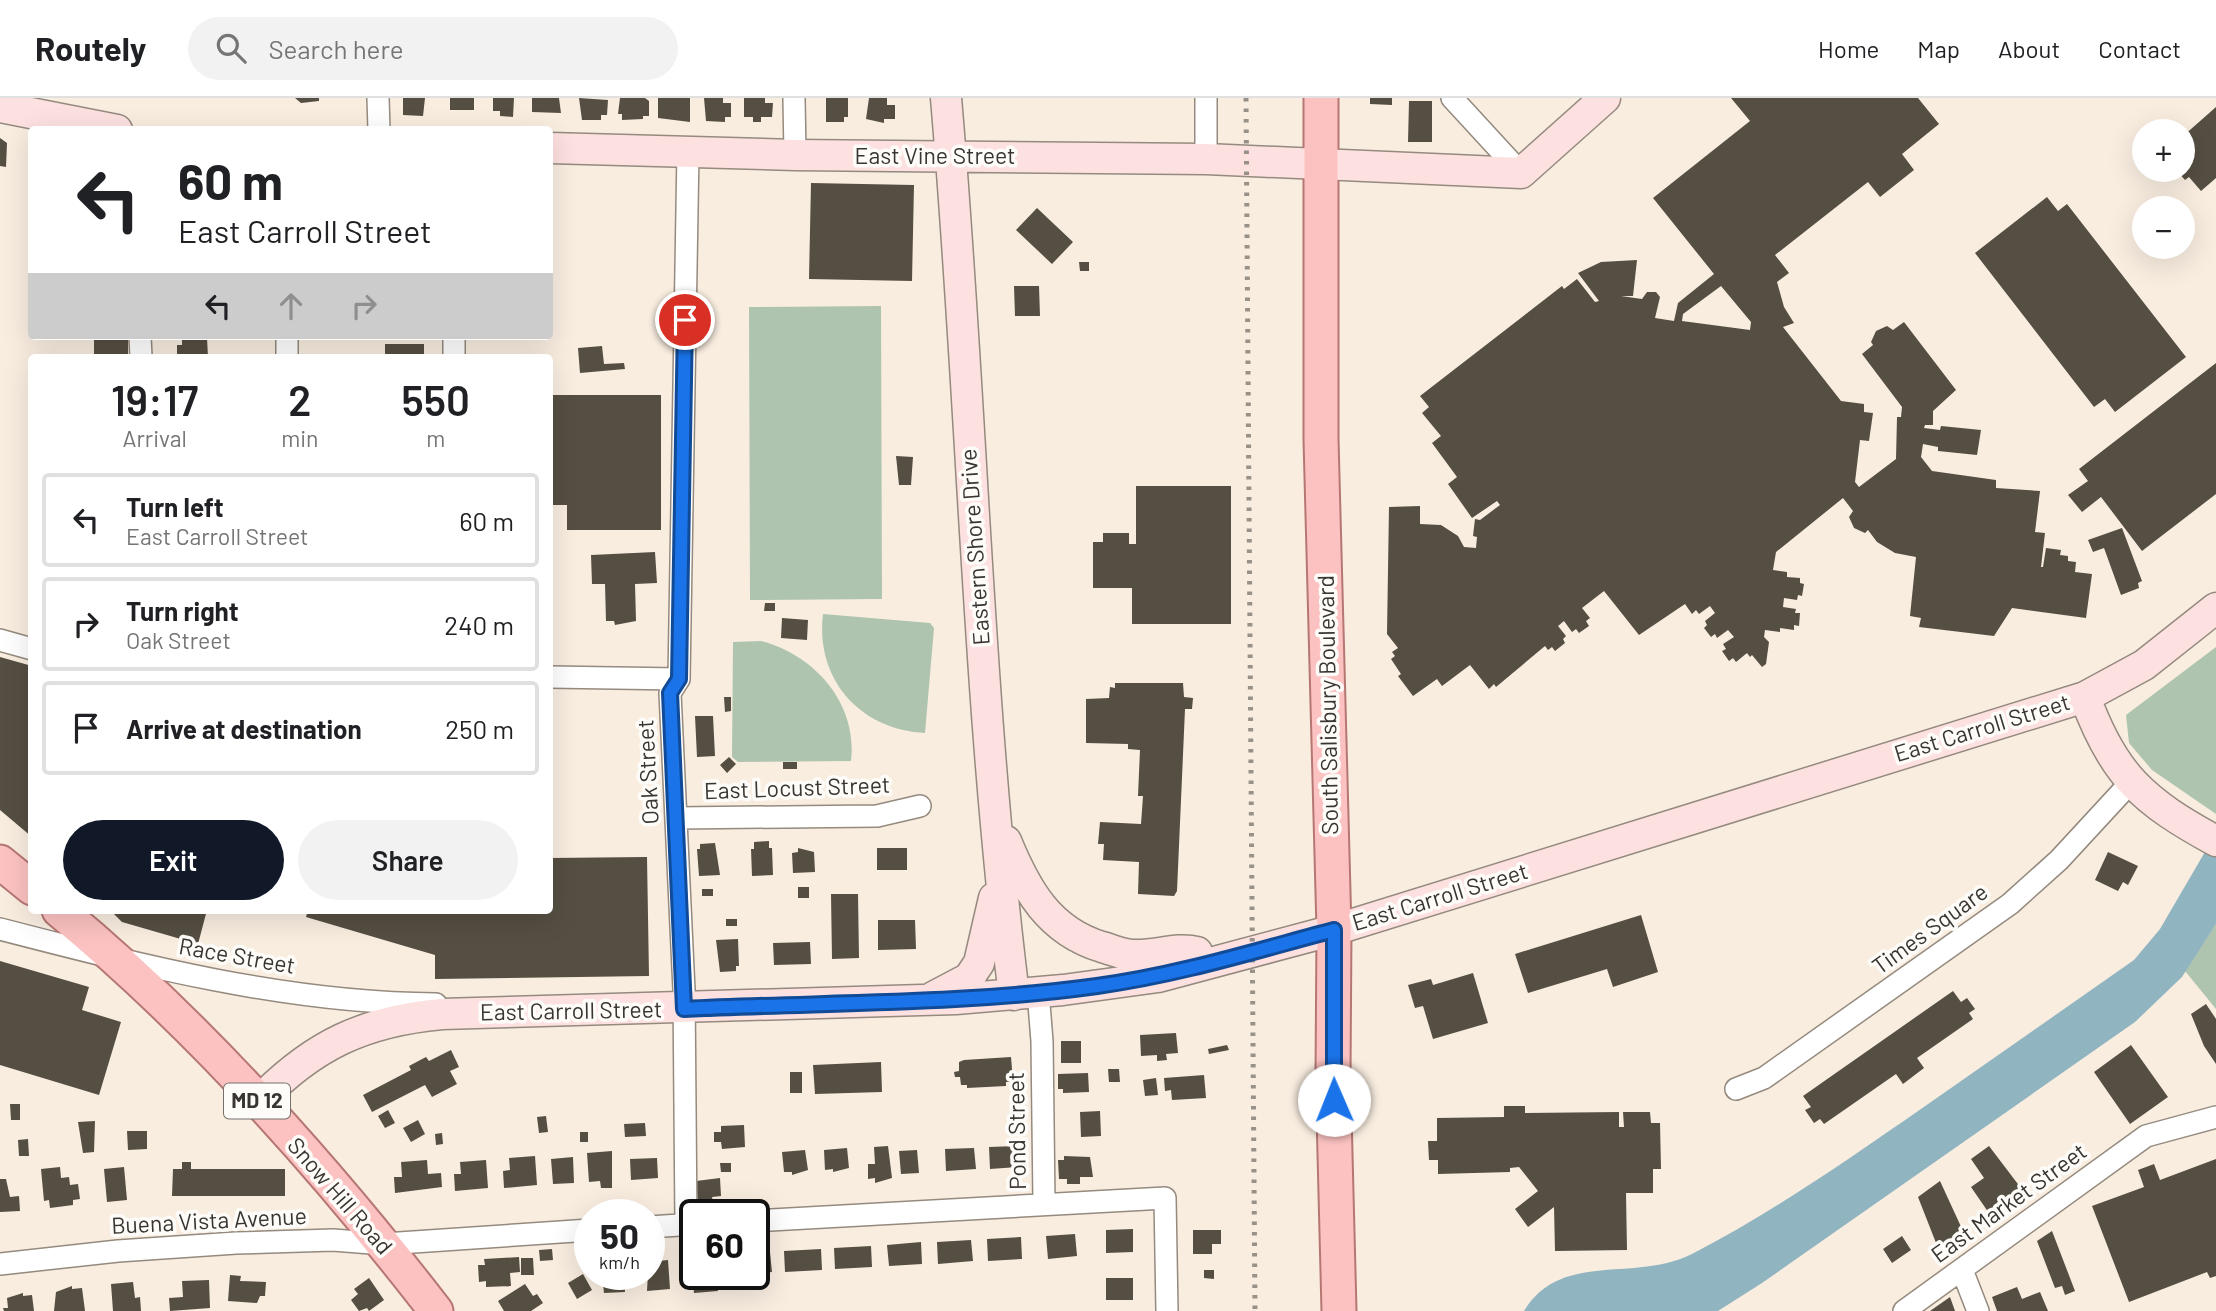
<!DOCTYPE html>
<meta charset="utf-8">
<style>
body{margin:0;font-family:Barlow,sans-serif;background:#f2f2f2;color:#202124;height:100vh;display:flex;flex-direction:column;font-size:26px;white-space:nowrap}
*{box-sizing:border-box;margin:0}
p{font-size:23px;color:#757577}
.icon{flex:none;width:38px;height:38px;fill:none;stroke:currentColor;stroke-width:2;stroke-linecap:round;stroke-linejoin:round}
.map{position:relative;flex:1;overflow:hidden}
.panel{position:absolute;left:28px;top:256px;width:525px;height:560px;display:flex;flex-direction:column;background:#fff;border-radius:7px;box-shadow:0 7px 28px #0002}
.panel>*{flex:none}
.hud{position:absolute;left:28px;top:28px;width:525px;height:214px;border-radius:7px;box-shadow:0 7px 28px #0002;background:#fff;color:#202124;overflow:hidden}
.buttons{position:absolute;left:2132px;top:21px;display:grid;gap:14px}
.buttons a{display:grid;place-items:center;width:63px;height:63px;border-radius:50%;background:#fff;box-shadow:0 7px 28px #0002;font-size:35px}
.speed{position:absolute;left:574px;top:1101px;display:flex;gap:14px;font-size:35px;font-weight:700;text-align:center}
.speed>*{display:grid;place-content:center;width:91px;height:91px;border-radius:50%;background:#fff;box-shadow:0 7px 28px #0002;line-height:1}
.speed small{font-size:18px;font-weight:400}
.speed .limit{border:4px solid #111;border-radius:10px;background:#fff;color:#111}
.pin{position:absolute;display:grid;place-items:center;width:60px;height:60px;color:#fff;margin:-30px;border:4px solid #fff;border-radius:50%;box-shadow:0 2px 7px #0007}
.me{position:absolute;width:77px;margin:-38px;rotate:359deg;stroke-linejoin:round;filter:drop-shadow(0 0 5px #0008)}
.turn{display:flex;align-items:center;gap:24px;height:147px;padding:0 35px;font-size:32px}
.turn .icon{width:91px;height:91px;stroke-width:2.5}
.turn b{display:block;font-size:49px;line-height:60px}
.lanes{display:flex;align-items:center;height:66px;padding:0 35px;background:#0003;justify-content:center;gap:35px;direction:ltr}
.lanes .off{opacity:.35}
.eta{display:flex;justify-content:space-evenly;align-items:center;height:119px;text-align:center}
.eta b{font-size:42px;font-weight:600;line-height:49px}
.primary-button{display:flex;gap:14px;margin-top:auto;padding:14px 35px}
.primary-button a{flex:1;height:80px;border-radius:42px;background:#111827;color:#fff;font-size:28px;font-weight:600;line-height:80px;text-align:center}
.primary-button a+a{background:#f2f2f2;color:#202124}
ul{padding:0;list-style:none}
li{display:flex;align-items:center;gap:21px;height:94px;margin:0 14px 10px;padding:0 21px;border:4px solid #e0e0e0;border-radius:7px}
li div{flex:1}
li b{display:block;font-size:26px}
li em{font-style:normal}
header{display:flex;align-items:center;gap:42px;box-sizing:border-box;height:98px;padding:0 35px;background:#fff;border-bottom:2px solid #e0e0e0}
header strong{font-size:33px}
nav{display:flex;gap:38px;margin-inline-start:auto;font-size:24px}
.search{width:490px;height:63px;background:#f2f2f2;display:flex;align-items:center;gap:18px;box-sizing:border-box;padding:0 24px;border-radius:38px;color:#757577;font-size:26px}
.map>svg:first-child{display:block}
.green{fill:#aec4af}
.water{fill:#91b4c1}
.building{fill:#554e42;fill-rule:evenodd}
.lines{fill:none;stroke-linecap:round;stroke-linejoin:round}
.street-casing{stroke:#948a7e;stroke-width:24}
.secondary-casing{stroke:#948a7e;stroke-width:33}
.primary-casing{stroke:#b67773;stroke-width:37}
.street{stroke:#fff;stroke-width:21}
.secondary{stroke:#fde1e0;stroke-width:30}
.primary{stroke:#fbc2c1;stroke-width:33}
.rail{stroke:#989188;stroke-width:5;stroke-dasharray:3.5 7;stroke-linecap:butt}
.route-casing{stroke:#114b97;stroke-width:18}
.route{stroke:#1a73e8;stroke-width:12}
.labels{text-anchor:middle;stroke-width:7;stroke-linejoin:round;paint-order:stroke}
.shield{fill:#fefcf9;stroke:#74716c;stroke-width:2}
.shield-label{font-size:21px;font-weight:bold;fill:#393530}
.street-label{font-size:23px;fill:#393530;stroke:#fefcf9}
</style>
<header>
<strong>Routely</strong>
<div class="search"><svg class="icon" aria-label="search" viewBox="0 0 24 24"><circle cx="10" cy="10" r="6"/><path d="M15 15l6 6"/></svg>Search here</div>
<nav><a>Home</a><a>Map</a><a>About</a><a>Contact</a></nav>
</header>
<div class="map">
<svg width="2216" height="1213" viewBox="0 0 2216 1213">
<rect width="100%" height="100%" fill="#f9ede0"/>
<path class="green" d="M881,208l1,293 -132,1 -1,-293z
M823,516l107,9 4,5 -9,105c-65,-3 -110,-54 -102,-119z
M761,543c54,14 97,63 90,120l-113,1 -6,-5 1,-115z
M2216,549v167l-64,-44 -23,-27 -3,-28z
M2216,826v85l-31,-38z"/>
<path class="water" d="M2216,735v91l-34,53 -47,45 -373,261 -44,28h-194c37,-61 111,-28 168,-57 80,-41 155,-94 229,-145 71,-50 142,-99 213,-149l26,-31z"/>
<path class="building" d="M295,0h24v3l-18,2z
M403,0h22l-2,18 -20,-1z
M450,0h24v12h-24z
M493,0h21l-1,19 -13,-1v-5h-7z
M532,0h27l2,15 -29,-1z
M579,0l29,2 -1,15h-6v5h-19z
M620,0h25l4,3v15h-6v3l-21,1v-6h-4z
M658,0h32v24l-32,-4z
M704,0h19v5h8v14h-6v5l-19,-1z
M744,0h21v5h8l-1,14h-11v5h-8v-5h-9z
M826,0h22v19h-4v5h-18z
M869,0h18v7h8v14h-11v4l-18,-4z
M1370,0h22v7l-22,-1z
M1731,0h187l21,26 -37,30 12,16 -34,27 -12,-15 -93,73 14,18 -12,9 7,25 10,16 -11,4 58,74 23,3v8l9,1 -4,28 -9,-1 -5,42 4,5 37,-28 1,-42h4l1,-10 -40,-53 11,-9 -2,-3 5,-11 11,-5 6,4 11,-8 52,68 -23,21v14h-8l-1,3 16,2 1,-4 40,4 -4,25 -39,-4v-4l-15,-3 -2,13 11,14 64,9v8l44,3 -5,41 10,1 -4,34h2l3,-19 15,2 -1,5 8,1v5l8,1 -1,10 17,2 -6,44 -74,-10 -18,28 -75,-9 2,-9 -11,-2 6,-59 -21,-4 -18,-11 -9,-12 -3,3 -11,-5 -5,-11 4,-6 -10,-13 -67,54 -3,18 14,2v5l13,1v5l4,1 -2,12 -4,-1 -1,5 -13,-2 -1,9 13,2 -1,4h5l-1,13 -5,-1v5l-14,-2v4l-15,-2 -1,7 5,5 -3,22 -4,3 -10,-12 -2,2 -3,-4 -11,9 -3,-4 -4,3 -7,-10 4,-2 -3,-5 11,-7 -6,-7 -11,8 -2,-4 -4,3 -7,-9 3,-3 -2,-4 10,-8 -5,-7 -11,8 -3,-4 -4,4 -7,-10 -46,31 -35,-44 -22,17 8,10 -4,3 3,5 -10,7 -3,-4 -4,3 -8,-11 -6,5 8,10 -3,3 2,4 -10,8 -3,-4 -4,3 -3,-4 -49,41 -2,-3 -5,5 -19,-24 -28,21 -5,-7 -24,17 -15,-20 3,-2 -10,-15 4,-3 -3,-4 6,-4 -11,-14 2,-127 31,-1v18l21,1 17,11 6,11 12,1 1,-11 -4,-1 2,-17 5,1 20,-15 -3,-4 -25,17 -24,-34 9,-7 -25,-34 9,-7 -19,-23 7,-6 -9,-11 142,-110 2,3 13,-10 18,23 4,-1 -21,-28 23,-11 36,-2 -4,36h-12l21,3 5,-7h9l4,5 -5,21 19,3 4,-18 36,-29 -61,-76 97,-77zM1721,188l30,36 -1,8 -68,-9 1,-7z
M1409,3h23v41h-24z
M2216,9v71l-15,13 -12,-14 -4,3 -9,-10h6v-33z
M0,40l7,5 -1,24 -6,-1z
M811,85l103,2 -2,96 -103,-2z
M2047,99l11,14 9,-7 119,153 -71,55 -10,-13 -11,8 -119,-154z
M1037,110l36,34 -21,22 -36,-34z
M1079,164h10v9h-9z
M1014,188h25l1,30h-25z
M94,238h34v20l-34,1z
M207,240l1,19 -31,-2v-10h5v-5z
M385,246h39v13h-39z
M602,248l2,18 20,-1 1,6 -45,4 -2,-25z
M2216,265v131l-74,57 -41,-54 -19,15 -14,-17 20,-14 -9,-12z
M550,297h111v135h-94v-25h-17z
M896,358l17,1 -2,28h-12z
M1136,388h95v138h-99v-36h-39v-46h10v-9h26v11h7z
M2122,430l20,53 -4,2 1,5 -18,7 -17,-47 -11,4 -5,-12z
M655,454l2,31 -22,1 1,37 -21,4 -1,-4h-8l-1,-37h-13l-1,-29z
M765,505h10v8h-11z
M782,520l26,2 -1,20 -26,-2z
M0,559l32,9v171l-32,-27z
M1115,585h68l1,14 9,1 -1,11h-7l-8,182 -3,5 -36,-2 1,-32 -36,-2 1,-16h-6l2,-22 41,2 2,-28h-5l2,-46 -12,-1v-5l-42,-1v-44l23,-1 1,-11 5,1z
M724,599h7v14l-6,1z
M695,618h18l2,40 -18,1z
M729,659l7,7 -9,9 -7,-8z
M783,664h14v7h-14z
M769,743v7h3l1,27 -21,1 -1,-27h3v-7z
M715,745l5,32 -21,1 -2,-27h3v-5z
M798,750l16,4 1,20 -22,1 -1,-20 6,-1z
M877,750h30v22h-30z
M2108,754l30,14 -10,19 -5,-3 -5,9 -23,-11z
M647,759l2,119 -214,3v-24l-129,-38 2,-7h242v-52z
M798,789h11v11h-11z
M702,791h11v7h-11z
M831,796h27l1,64 -27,1z
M110,812h97l-9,34 -76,-22z
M1641,817l17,57 -45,15 -6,-18 -79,24 -13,-39z
M726,821h11v7h-11z
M878,822h37l1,29 -38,1z
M738,841l1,27h-3v5l-16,1 -4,-32z
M810,844l1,22 -37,1 -1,-22z
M0,863l89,26 -7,23 39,12 -22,73 -99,-30z
M1473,875l15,50 -55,16 -10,-33 -8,2 -7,-23 23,-6 2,6z
M1953,893l8,11 6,-4 8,11 -6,4 4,6 -56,39 7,10 -21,16 -7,-10 -72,50 -4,-5 -6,4 -9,-13 6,-3 -8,-11z
M2206,906l10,15v45l-12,-18 -13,-32z
M1176,935l2,20 -12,1 1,6 -10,1v-6l-16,1 -1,-21z
M1061,943h20v22h-20z
M1227,947l2,5 -20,4 -1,-5z
M2131,947l37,52 -38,27 -36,-52z
M451,952l8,17 -9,4 7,13 -25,13 -7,-12 -53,27 -9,-17 48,-25 -2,-4 17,-9 3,4z
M1011,959l2,24 -7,1v4l-39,2v-3h-6l-1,-8h-5l-1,-5 5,-1v-9l5,-2z
M881,964l1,30 -67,2 -2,-29z
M1108,971h11l1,13h-11z
M790,974h12v21h-12z
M1088,975l1,19 -26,1v-4h-5v-15z
M1204,977l2,23 -34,2 -1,-10 -6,1 -1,-13z
M1156,980l2,17 -13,1 -2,-16z
M10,1006h10v16h-9z
M1504,1008h21v7l94,-1v15h5l-1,-15h27l1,11h9l1,46h-8v24h-27l1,57 -72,1 -1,-44 -26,20 -13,-18 23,-18 -19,-24 -9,1v4l-72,2v-14h-9l-1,-19h9v-23l67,-1z
M388,1012l7,13 -10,5 -7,-12z
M1100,1013l1,25 -20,1 -1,-25z
M546,1018l2,16 -9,1 -2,-16z
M418,1022l7,14 -14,8 -8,-14z
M95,1023l-1,31 -11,1 -5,-31z
M645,1025l1,13 -21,1 -1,-13z
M744,1027l1,22 -23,2 -1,-7h-7v-10h7v-6z
M127,1033h20v18l-19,1z
M580,1034h8v10h-8z
M442,1035l1,11 -7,1 -1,-11z
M28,1041l1,17h-10l-1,-16z
M888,1048l4,32 -17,5v-5l-7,1v-15h7l-1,-17z
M1017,1048l1,21 -28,2 -1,-22z
M1989,1048l38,50 -34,23 -22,-32 13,-9 -13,-19z
M847,1050l2,20 -16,4v-3l-8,1 -1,-20z
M974,1050l2,21 -30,2 -1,-22z
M805,1052l3,20 -16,5v-3h-8l-2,-20z
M917,1052l2,23 -18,1 -2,-23z
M612,1053v37h-11l-1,-7 -11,1 -2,-29z
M535,1058l2,29 -33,3 -1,-17 7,-1 -1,-12z
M1064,1058l26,1 3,20h-13v7h-13v-5h-8l-1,-19h6z
M573,1059l1,26 -21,1 -2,-25z
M657,1060l1,20 -27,2 -1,-21z
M2216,1061v117l-6,2 -3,-6 -78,30 -37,-96 52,-19 -6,-17 16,-6 6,16z
M427,1062l1,14 13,-1 1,14 -47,6 -1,-16h8l-1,-15z
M486,1062l2,28 -33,3 -1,-17h7l-1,-12z
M182,1064h9v7h94v27h-113l1,-27h9z
M720,1065h11v9h-10z
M60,1069l1,11 8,-1 1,8 8,-1 2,15 -7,1v5l-23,3 -1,-8 -5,1 -3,-32z
M124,1069l3,33 -20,2 -3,-33z
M720,1080l1,18 -9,1 1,5 -15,1 -2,-22z
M0,1081h6l4,18 9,-1 1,15 -20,1z
M1940,1083l23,50 -25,17 -20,-51z
M1133,1131v23l-27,1v-23z
M1193,1132h28v14h-9v10h-19z
M2052,1133l23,60 -10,4 -3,-9 -7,2 -18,-47z
M1075,1136l2,22 -29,3 -2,-23z
M1902,1138l9,14 -19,13 -9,-14z
M1021,1139l1,22 -34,2 -1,-22z
M971,1142l2,21 -35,3 -1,-22z
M921,1144l1,22 -33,2 -2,-21z
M871,1148l1,21 -37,2 -1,-21z
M552,1151l1,11 -13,1 -1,-11z
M821,1151l1,21 -37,2 -1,-21z
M766,1154h4l2,20 -18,2v-21z
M690,1155h5v21h19l4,17 -24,2z
M657,1156l1,7 10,-1 2,29 -23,2 2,-36z
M519,1159l1,15 -10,1 1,13 -25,1v-6l-7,1 -1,-17h7l-1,-6z
M521,1160h12l1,17h-13z
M1204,1172h10v9l-10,-1z
M583,1176l9,16 -15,9 -9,-16z
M602,1176h22l1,18 -21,1z
M230,1177l11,1 -1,5 26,1 -1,14h-5l-3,7 -29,-2z
M369,1180l15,22 -15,11 -2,-3 -8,3 -8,-11 7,-6 -4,-5z
M1106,1180h27v22h-27z
M209,1182l1,28 -40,3 -1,-13 14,-1 -1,-16z
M133,1184l2,16 5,-1 1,14h-28l-2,-27z
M525,1186l8,12 4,-2 6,9 -12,8h-27l-6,-10z
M72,1188v3l10,-1 3,23h-31l2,-19z
M2017,1189l5,12 18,-7 8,19h-51l-5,-14z
M23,1195v3l9,-1 2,16h-30l-1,-3h5l-1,-10z
M1950,1199l5,14h-25z"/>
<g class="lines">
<defs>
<path id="street" d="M378,0l1,32
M794,0l1,57
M1206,0v61
M1452,0l69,75
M140,238l1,21
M287,238v21
M454,238v21
M0,542l32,9
M550,579l129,2
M676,720l201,-2 43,-10
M0,831c143,37 287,74 436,75
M1038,894l4,49 2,162
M1736,991l28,-11 246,-174 49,-44 72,-78
M754,1123l411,-23 2,113
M686,1127l-2,-235 -14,-297 9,-14 9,-528
M649,1129l46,-3
M0,1166l118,-13 118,-8 97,-3 51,4 206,-14
M1962,1172l16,41
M1904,1213l242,-175 70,-19"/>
<path id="secondary" d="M946,0c26,299 31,599 68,897
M0,9l117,23
M550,50l245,7 411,4 315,14 84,-75
M2085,599c28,78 59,105 131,144
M1006,743c20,49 43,90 96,106 11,3 21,8 32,8 21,1 43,-8 63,-3
M933,899l36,-19 10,-15 15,-65
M258,1004c55,-57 106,-81 184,-88l514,-15 107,-9 95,-13 176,-47 751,-233 59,-32 72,-57"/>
<path id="primary" d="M1321,0v341l13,491 -1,145 6,236
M0,764l32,26
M59,812c138,114 267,259 377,401"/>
</defs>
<use href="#street" class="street-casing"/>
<use href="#secondary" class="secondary-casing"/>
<use href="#primary" class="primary-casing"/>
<use href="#street" class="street"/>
<use href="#secondary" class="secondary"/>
<use href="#primary" class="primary"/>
<path class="rail" d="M1246,0l9,1213"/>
</g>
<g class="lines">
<defs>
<path id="route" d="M685,222l-6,359 -9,14 14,316c138,-7 276,-4 413,-23 81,-11 158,-35 237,-56v170"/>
</defs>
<use href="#route" class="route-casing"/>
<use href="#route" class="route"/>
</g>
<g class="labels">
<rect class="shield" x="224" y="985.5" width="66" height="35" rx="5"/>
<g class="shield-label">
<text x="257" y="1010">MD 12</text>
</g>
<g class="street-label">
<text x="935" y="66">East Vine Street</text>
<text transform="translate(975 449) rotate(-94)" y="8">Eastern Shore Drive</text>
<text transform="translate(1328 607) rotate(-91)" y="8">South Salisbury Boulevard</text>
<text transform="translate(1982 630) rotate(-17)" y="8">East Carroll Street</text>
<text transform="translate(648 674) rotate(-93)" y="8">Oak Street</text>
<text transform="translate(797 690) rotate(-2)" y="8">East Locust Street</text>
<text transform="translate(1440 799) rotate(-17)" y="8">East Carroll Street</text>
<text transform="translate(1930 831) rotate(-36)" y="8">Times Square</text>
<text transform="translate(237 858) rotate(10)" y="8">Race Street</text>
<text transform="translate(571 913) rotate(-1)" y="8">East Carroll Street</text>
<text transform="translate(1017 1033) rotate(-91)" y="8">Pond Street</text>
<text transform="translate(340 1098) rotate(49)" y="8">Snow Hill Road</text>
<text transform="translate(2009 1105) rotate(-36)" y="8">East Market Street</text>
<text transform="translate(209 1123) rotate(-3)" y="8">Buena Vista Avenue</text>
</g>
</g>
</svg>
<div class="buttons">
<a>+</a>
<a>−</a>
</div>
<div class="speed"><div>50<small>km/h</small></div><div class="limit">60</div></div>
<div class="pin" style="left:685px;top:222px;background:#d93025"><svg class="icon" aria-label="arrive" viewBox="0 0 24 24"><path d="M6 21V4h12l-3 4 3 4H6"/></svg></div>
<svg class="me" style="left:1334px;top:1002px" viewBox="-20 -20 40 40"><circle r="19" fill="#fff"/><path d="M0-13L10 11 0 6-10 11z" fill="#1a73e8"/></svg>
<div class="hud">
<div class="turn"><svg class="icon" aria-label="left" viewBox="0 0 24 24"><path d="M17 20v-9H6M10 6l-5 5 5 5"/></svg><div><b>60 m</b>East Carroll Street</div></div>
<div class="lanes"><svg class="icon" aria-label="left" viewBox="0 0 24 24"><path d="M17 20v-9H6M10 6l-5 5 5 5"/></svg><svg class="icon off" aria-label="ahead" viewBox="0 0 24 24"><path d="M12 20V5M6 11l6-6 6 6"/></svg><svg class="icon off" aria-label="right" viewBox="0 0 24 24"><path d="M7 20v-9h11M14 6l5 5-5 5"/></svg></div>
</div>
<section class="panel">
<div class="eta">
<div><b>19:17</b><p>Arrival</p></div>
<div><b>2</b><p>min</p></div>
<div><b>550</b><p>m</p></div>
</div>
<ul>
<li><svg class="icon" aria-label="left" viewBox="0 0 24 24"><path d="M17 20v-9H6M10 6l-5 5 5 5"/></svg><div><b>Turn left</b><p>East Carroll Street</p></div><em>60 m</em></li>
<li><svg class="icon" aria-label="right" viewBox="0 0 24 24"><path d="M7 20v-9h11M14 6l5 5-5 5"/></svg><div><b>Turn right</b><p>Oak Street</p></div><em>240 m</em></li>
<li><svg class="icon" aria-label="arrive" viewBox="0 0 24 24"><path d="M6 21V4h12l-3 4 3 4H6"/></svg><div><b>Arrive at destination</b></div><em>250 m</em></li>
</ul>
<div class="primary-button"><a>Exit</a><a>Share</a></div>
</section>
</div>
